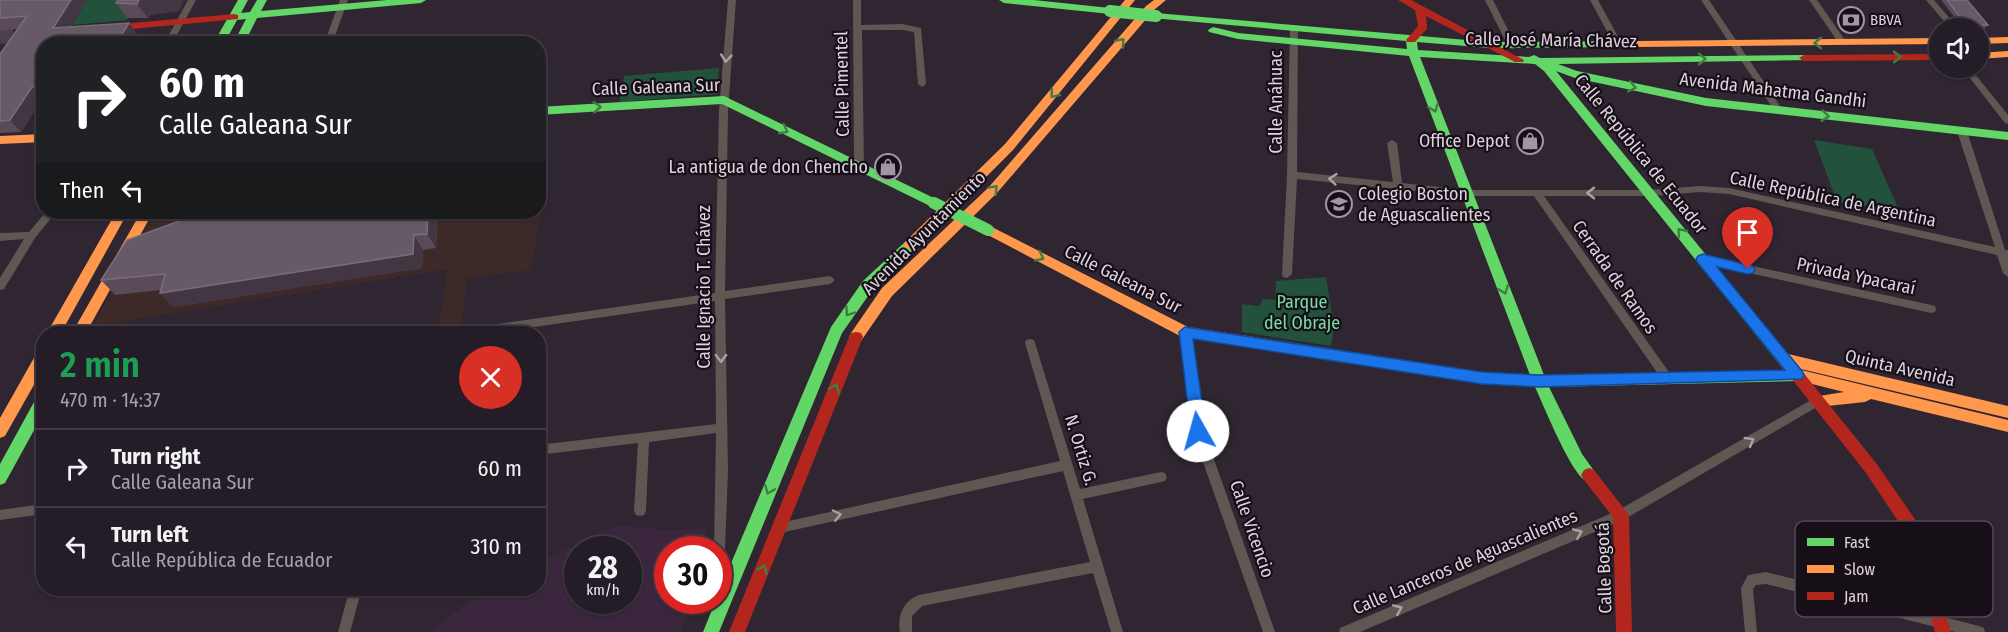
<!DOCTYPE html>
<meta charset="utf-8">
<style>
body{margin:0;font-family:"Fira Sans Condensed",sans-serif;background:#2c252e;color:#f1f3f6;height:100vh;display:flex;flex-direction:column;font-size:22px;white-space:nowrap}
*{box-sizing:border-box;margin:0}
p{font-size:20px;color:#a3a1a7}
.icon{flex:none;width:33px;height:33px;fill:none;stroke:currentColor;stroke-width:2;stroke-linecap:round;stroke-linejoin:round}
.map{position:relative;flex:1;overflow:hidden}
.side{position:absolute;left:36px;top:326px;width:510px;height:270px;display:flex;flex-direction:column;background:#241c26;border-radius:24px;box-shadow:0 2px 4px #0004,0 0 0 2px #413a43}
.side>*{flex:none}
.hud{position:absolute;left:36px;top:36px;width:510px;height:183px;border-radius:24px;box-shadow:0 2px 4px #0004,0 0 0 2px #413a43;background:#202124;color:#fff;overflow:hidden}
.buttons{position:absolute;left:1929px;top:18px;display:grid;gap:12px}
.buttons a{display:grid;place-items:center;width:60px;height:60px;border-radius:50%;background:#241c26;box-shadow:0 2px 4px #0004,0 0 0 2px #413a43;font-size:30px}
.speed{position:absolute;left:564px;top:536px;display:flex;gap:12px;font-size:30px;font-weight:700;text-align:center}
.speed>*{display:grid;place-content:center;width:78px;height:78px;border-radius:50%;background:#241c26;box-shadow:0 2px 4px #0004,0 0 0 2px #413a43;line-height:1}
.speed small{font-size:15px;font-weight:400}
.speed .limit{border:9px solid #d22;background:#fff;color:#111}
.pin{position:absolute;display:grid;place-items:center;width:51px;height:51px;color:#fff;margin:-62px -26px;border-radius:50% 50% 50% 0;rotate:-45deg;box-shadow:0 0 6px #0007}
.pin .icon{rotate:45deg}
.me{position:absolute;width:66px;margin:-33px;rotate:353deg;stroke-linejoin:round;filter:drop-shadow(0 0 4px #0008)}
.turn{display:flex;align-items:center;gap:21px;height:126px;padding:0 24px;font-size:27px}
.turn .icon{width:78px;height:78px;stroke-width:2.5}
.turn b{display:block;font-size:42px;line-height:51px}
.then{display:flex;align-items:center;height:57px;padding:0 24px;background:#0003;gap:12px;font-size:22px}
.round{display:grid;place-items:center;flex:none;width:63px;height:63px;border-radius:32px;background:#2c252e}
.headline{display:flex;align-items:center;justify-content:space-between;height:102px;padding:0 24px}
h1{font-size:36px;font-weight:600;line-height:45px;color:#1e9e55}
ul{padding:0;list-style:none}
li{display:flex;align-items:center;gap:18px;height:78px;padding:0 24px;border-top:2px solid #413a43}
li div{flex:1}
li b{display:block;font-size:22px}
li em{font-style:normal}
.map>svg:first-child{display:block}
.commercial{fill:#3d2a28}
.built{fill:#3a263d;fill-rule:evenodd}
.green{fill:#23523c}
.lines{fill:none;stroke-linecap:round;stroke-linejoin:round}
.secondary-tunnel{stroke:#4a404c;stroke-width:14;stroke-dasharray:14 7;stroke-linecap:butt}
.street{fill:#5f5852;fill-rule:evenodd}
.fast{fill:#63d668;fill-rule:evenodd}
.slow{fill:#ff974d;fill-rule:evenodd}
.jam{fill:#b3261e;fill-rule:evenodd}
.fast-bridge{stroke:#63d668;stroke-width:12}
.wall{fill:#594b58}
.shaded-wall{fill:#433643}
.building{fill:#675a67;stroke:#7a6c7a;stroke-width:1.5}
.oneway{stroke:#417c44}
.oneway2{stroke:#aba1a7}
.route{fill:#1a73e8;stroke:#114b97;stroke-width:1.5}
.labels{text-anchor:middle;stroke-width:4.5;stroke-linejoin:round;paint-order:stroke}
.far-poi-label{font-size:15px;fill:#ded2df;stroke:#170f18;text-anchor:start}
.street-label{font-size:18px;fill:#ded2df;stroke:#170f18}
.poi-label{font-size:18px;fill:#ded2df;stroke:#170f18;text-anchor:end}
.park-label{font-size:18px;fill:#77dda6;stroke:#170f18}
.key{fill:#170f18;stroke:#534a54;stroke-width:1.5}
.key-label{font-size:16px;fill:#ded2df}
</style>
<div class="map">
<svg width="2008" height="632" viewBox="0 0 2008 632">
<rect width="100%" height="100%" fill="#302632"/>
<path class="commercial" d="M541,211l-10,59 -64,8 -6,51 -23,4 10,-64 -355,57 63,-114h312v4z"/>
<path class="built" d="M619,525l44,5 45,-2 -5,21h-35v51h22l-8,32h-253l59,-44h50l1,-26zM578,549h50v51h-50z"/>
<path class="green" d="M87,0h49l-9,20 -54,5z
M719,68l-2,26 -97,8 4,-26z
M1814,140l58,9 27,61 -62,-8z
M1326,277l8,50 -3,19 -89,-14v-28l17,2 4,-7 12,1 1,-19z"/>
<g class="lines">
<path class="secondary-tunnel" d="M0,37l34,-3"/>
<path class="street" d="M188,0h8l-24,44h-8z
M340,0h8l-16,44h-8z
M728,0h8l-8,111 -3,180 105,-15 5,4 -5,4 -105,15 3,172 -4,104 -2,4 -4,2v-32h-4l2,-116 -67,9 -3,69 -2,4 -4,1 -4,-1 -2,-4 4,-68 -100,12v-10l178,-21 -1,-123 -223,32h-34l1,-3 4,-1 252,-36 4,-182z
M853,0h8v25l41,-1 19,4 5,56 -4,3 -4,-3 -4,-52 -12,-2h-40l2,138 -5,3 -5,-3z
M1485,0h8l23,46 -1,2 -3,1 -4,-3z
M1590,0h8l24,44 -1,2h-6z
M1701,0h8l73,109v4h-6z
M1809,0h8l30,43 -1,2h-6z
M1926,0h8l24,28h-8z
M1294,26l4,3 -1,143 96,10 -6,-39 5,-3 5,3 5,40 65,7h182l51,-4 29,2 266,59 -38,-116 5,-3 5,3 38,119h3v27l-5,-4 -6,-18 -268,-61 -29,-2 -51,4h-105l127,179 1,3 -1,3h-8l-129,-185h-67l-170,-17 -5,95 -5,4 -4,-1 -1,-3 5,-99 3,-146z
M1962,68h8l38,47v9l-3,-1z
M46,212h10l-21,26 -31,51 -4,1v-12l24,-39 -24,2v-8l29,-1z
M1703,255l228,50 4,1 1,3 -1,3 -4,1 -232,-51 -1,-3 1,-3z
M1185,328l4,1 1,3 14,99 71,201h-12l-71,-201 -12,-99 1,-3z
M1030,339l4,1 1,3 45,146 81,-17 4,1 2,4 -2,4 -4,1 -78,17 40,133h-12l-18,-59 -171,33 -10,10v16h-12c-3,-16 3,-31 19,-37l171,-33 -27,-91 -283,62 -4,-1 -2,-4 2,-4 4,-1 280,-62 -35,-118 1,-3z
M1818,396l4,2 2,3 -2,3 -197,115 -265,113h-21l1,-4 277,-117z
M44,504v10l-44,6v-10z
M1766,572l213,54 5,2 1,4h-30l-189,-48 -10,1 -3,4 4,43h-12l-4,-44 7,-13z
M350,588h12l-12,44h-12z"/>
<path class="fast" d="M238,0h10l-7,13 9,-1 7,-12h10l-6,11 126,-11h39l-5,3 -164,15 -13,26h-11l13,-25 -9,1 -13,24h-11z
M999,0h35l76,8 5,3 -5,3 -106,-11z
M1156,13l334,29 147,-1 5,3 -5,3 -147,1 -73,-6 1,8 111,7 5,-2 6,3 264,-3 4,1v4l-250,4 19,7 129,27 302,34v8l-302,-34 -131,-28 -19,-7 248,304 -2,4 -5,2 -248,6 33,67 15,21 -3,5c-4,1 -5,2 -9,0 -14,-7 -42,-76 -50,-93l-53,-3 -155,-24 -5,-2 -2,-4 2,-4 5,-2 155,24 48,3 -121,-319 -171,-17 -29,-7 -1,-2 5,-3 25,6 169,16 -1,-8 -254,-23v-4zM1420,57l115,7 9,7 240,299 -240,5z
M724,96l214,104 2,3 -2,3h-8l-208,-102 -184,11v-8z
M910,240l6,5 -1,3 -42,41 -31,44 -123,299h-16l13,-32h2v-6l113,-267 32,-46 42,-39z
M44,391v21l-39,71 -5,2v-21l39,-71z"/>
<path class="slow" d="M1125,0h10l-122,150 -98,98h-10l-1,-3 1,-3 100,-98z
M1154,0h12l-12,10 -158,184 -104,102 -31,45h-10l-2,-4 2,-4 31,-45 106,-100 158,-182z
M2008,37v6l-30,1v-6z
M1940,38v6l-303,3 -5,-3 5,-3z
M2008,51v6l-30,2v-6z
M44,134v8l-44,2v-8z
M116,212h12l-67,121h-14z
M141,212h12l-67,121h-14z
M988,225l200,102 139,21 5,2 2,4 -2,4 -5,2 -147,-24 -196,-103 -2,-3 2,-3z
M44,348v19l-39,69 -5,2v-20l39,-69z
M1784,353l224,53v12l-224,-53 -5,-2 -2,-4 2,-4z
M1797,369l211,51v12l-137,-33 -6,3 -47,5 -5,-2 -2,-4 2,-4 31,-5 -52,-13 -2,-4 2,-4z"/>
<path class="jam" d="M1398,0h13l113,60 -1,2h-8l-89,-46 1,13 -12,13h-8l-1,-2 12,-14 -3,-16z
M234,14l4,1v4l-117,11 -5,-3 5,-3z
M1940,54v6l-136,1 -5,-3 5,-3z
M856,332l5,1 2,4 -118,295h-16l120,-295 2,-4z
M1797,369l5,2 74,92 43,62 32,107h-16l-29,-99 -40,-60 -74,-94 -2,-4 2,-4z
M1589,468l5,2 35,45 3,117h-16l-3,-115 -29,-37 -3,-5 3,-5z"/>
<path class="fast-bridge" d="M1110,11l46,5
M934,203l54,27"/>
</g>
<path class="wall" d="M0,0h87l-16,27 67,8 -5,9h-89v55h-2l-21,33 -21,1v-79l17,-25 -17,2z
M118,0l61,11 -29,4 -2,3h-21l-11,-15z
M1941,0h26l21,25 -4,4 -21,-1z
M239,212h199l-2,36 -13,2 -1,18 -249,39 -13,-14v-3l-45,5 -14,-15z"/>
<path class="shaded-wall" d="M71,0h16l-24,40 -10,-12z
M139,0h45l-5,11 -29,4 -2,3 -11,-14z
M129,23l9,12 -5,9h-17z
M32,87l10,12 -21,33 -11,-12z
M428,212h10l-2,36 -9,-14z
M414,235l9,15 -1,18 -249,39 -13,-14z"/>
<path class="building" d="M0,0h71l-18,28 76,-5 -13,21h-72v42l-12,1 -22,33 -10,1v-67l27,-38 -27,2z
M118,0h21l-2,4 -21,-1z
M1947,0h20l21,25h-22z
M239,212h189l-1,22 -13,1 -1,19 -253,39 5,-19 -64,6 26,-40 55,-20z"/>
<defs><path id="oneway-chevron" d="M-2-3.5L2.5 0L-2 3.5" fill="none" stroke-width="1.6" stroke-linecap="round" stroke-linejoin="round" transform="scale(1.5)"/></defs>
<g class="oneway">
<use href="#oneway-chevron" transform="translate(1121 42) rotate(-49)"/>
<use href="#oneway-chevron" transform="translate(1818 43) rotate(179)"/>
<use href="#oneway-chevron" transform="translate(1897 57) rotate(-1)"/>
<use href="#oneway-chevron" transform="translate(1702 59) rotate(-1)"/>
<use href="#oneway-chevron" transform="translate(1632 87) rotate(12)"/>
<use href="#oneway-chevron" transform="translate(1054 94) rotate(129)"/>
<use href="#oneway-chevron" transform="translate(597 107) rotate(-4)"/>
<use href="#oneway-chevron" transform="translate(1434 108) rotate(69)"/>
<use href="#oneway-chevron" transform="translate(1825 116) rotate(6)"/>
<use href="#oneway-chevron" transform="translate(784 130) rotate(27)"/>
<use href="#oneway-chevron" transform="translate(994 189) rotate(-47)"/>
<use href="#oneway-chevron" transform="translate(1681 232) rotate(-129)"/>
<use href="#oneway-chevron" transform="translate(1040 257) rotate(27)"/>
<use href="#oneway-chevron" transform="translate(1504 290) rotate(69)"/>
<use href="#oneway-chevron" transform="translate(849 312) rotate(125)"/>
<use href="#oneway-chevron" transform="translate(835 388) rotate(-68)"/>
<use href="#oneway-chevron" transform="translate(769 490) rotate(113)"/>
<use href="#oneway-chevron" transform="translate(763 569) rotate(-67)"/>
</g>
<g class="oneway2">
<use href="#oneway-chevron" transform="translate(726 58) rotate(96)"/>
<use href="#oneway-chevron" transform="translate(1333 179) rotate(-174)"/>
<use href="#oneway-chevron" transform="translate(1591 193) rotate(180)"/>
<use href="#oneway-chevron" transform="translate(721 358) rotate(89)"/>
<use href="#oneway-chevron" transform="translate(1750 441) rotate(-30)"/>
<use href="#oneway-chevron" transform="translate(837 515) rotate(-12)"/>
<use href="#oneway-chevron" transform="translate(1578 533) rotate(-23)"/>
<use href="#oneway-chevron" transform="translate(1398 609) rotate(-23)"/>
</g>
<path class="route" d="M1703,254l50,12 2,3 -2,4 -5,1 -31,-7 85,104 2,4 -2,4 -263,8 -57,-3 -289,-45 13,92 -2,4 -6,2 -5,-2 -2,-4 -12,-99 6,-5 297,45 57,3 246,-5 -87,-107 -2,-4 2,-3z"/>
<defs>
<symbol id="bank-ring" viewBox="-11 -11 22 22"><circle r="9.5" fill="#170f18" stroke="#a196a2" stroke-width="1.5"/><path d="M-6-4H6V4H-6ZM0-2.3a2.3 2.3 0 1 0 0 4.6a2.3 2.3 0 1 0 0-4.6Z" fill="#a196a2"/></symbol>
<symbol id="shop-ring" viewBox="-11 -11 22 22"><circle r="9.5" fill="#170f18" stroke="#a196a2" stroke-width="1.5"/><path d="M-5-2.5h2.3a2.7 3.5 0 0 1 5.4 0H5L5.5 6h-11ZM-1.5-2.5h3a1.5 2.3 0 0 0-3 0Z" fill="#a196a2"/></symbol>
<symbol id="school-ring" viewBox="-11 -11 22 22"><circle r="9.5" fill="#170f18" stroke="#a196a2" stroke-width="1.5"/><path d="M0-5L7-2L0 1L-7-2ZM-4 1L0 2.5L4 1V4Q0 6-4 4Z" fill="#a196a2"/></symbol>
</defs>
<g fill-rule="evenodd">
<use href="#bank-ring" x="1836" y="5" width="30" height="30"/>
<use href="#shop-ring" x="1515" y="126" width="30" height="30"/>
<use href="#shop-ring" x="873" y="152" width="30" height="30"/>
<use href="#school-ring" x="1324" y="189" width="30" height="30"/>
</g>
<g class="labels">
<g class="far-poi-label">
<text x="1870" y="25">BBVA</text>
</g>
<g class="street-label">
<text transform="translate(1551 40) rotate(1)" y="6">Calle José María Chávez</text>
<text transform="translate(842 84) rotate(-91)" y="6">Calle Pimentel</text>
<text transform="translate(656 87) rotate(-2)" y="6">Calle Galeana Sur</text>
<text transform="translate(1773 90) rotate(7)" y="6">Avenida Mahatma Gandhi</text>
<text transform="translate(1276 102) rotate(-90)" y="6">Calle Anáhuac</text>
<text transform="translate(1641 154) rotate(51)" y="6">Calle República de Ecuador</text>
<text transform="translate(1833 199) rotate(12)" y="6">Calle República de Argentina</text>
<text transform="translate(924 233) rotate(-45)" y="6">Avenida Ayuntamiento</text>
<text transform="translate(1856 276) rotate(12)" y="6">Privada Ypacaraí</text>
<text transform="translate(1615 277) rotate(55)" y="6">Cerrada de Ramos</text>
<text transform="translate(1123 279) rotate(27)" y="6">Calle Galeana Sur</text>
<text transform="translate(704 287) rotate(-90)" y="6">Calle Ignacio T. Chávez</text>
<text transform="translate(1900 368) rotate(13)" y="6">Quinta Avenida</text>
<text transform="translate(1081 450) rotate(73)" y="6">N. Ortiz G.</text>
<text transform="translate(1252 529) rotate(71)" y="6">Calle Vicencio</text>
<text transform="translate(1465 562) rotate(-23)" y="6">Calle Lanceros de Aguascalientes</text>
<text transform="translate(1604 568) rotate(-92)" y="6">Calle Bogotá</text>
</g>
<g class="poi-label">
<text x="1510" y="147">Office Depot</text>
<text x="868" y="173">La antigua de don Chencho</text>
<text x="1358" y="200" text-anchor="start">Colegio Boston<tspan x="1358" dy="21">de Aguascalientes</tspan></text>
</g>
<g class="park-label">
<text x="1302" y="308">Parque<tspan x="1302" dy="21">del Obraje</tspan></text>
</g>
</g>
<rect x="1795" y="521" width="198" height="96" rx="9" class="key"/>
<rect x="1807" y="538" width="27" height="8" fill="#63d668"/>
<rect x="1807" y="565" width="27" height="8" fill="#ff974d"/>
<rect x="1807" y="592" width="27" height="8" fill="#b3261e"/>
<g class="key-label">
<text x="1844" y="548">Fast</text>
<text x="1844" y="575">Slow</text>
<text x="1844" y="602">Jam</text>
</g>
</svg>
<div class="buttons">
<a><svg class="icon" aria-label="sound" viewBox="0 0 24 24"><path d="M4 9h4l5-4v14l-5-4H4zM17 9q2 3 0 6"/></svg></a>
</div>
<div class="speed"><div>28<small>km/h</small></div><div class="limit">30</div></div>
<div class="pin" style="left:1748px;top:269px;background:#d93025"><svg class="icon" aria-label="arrive" viewBox="0 0 24 24"><path d="M6 21V4h12l-3 4 3 4H6"/></svg></div>
<svg class="me" style="left:1198px;top:431px" viewBox="-20 -20 40 40"><circle r="19" fill="#fff"/><path d="M0-13L10 11 0 6-10 11z" fill="#1a73e8"/></svg>
<div class="hud">
<div class="turn"><svg class="icon" aria-label="right" viewBox="0 0 24 24"><path d="M7 20v-9h11M14 6l5 5-5 5"/></svg><div><b>60 m</b>Calle Galeana Sur</div></div>
<div class="then">Then<svg class="icon" aria-label="left" viewBox="0 0 24 24"><path d="M17 20v-9H6M10 6l-5 5 5 5"/></svg></div>
</div>
<section class="side">
<div class="headline"><div><h1>2 min</h1><p>470 m · 14:37</p></div><a class="round" style="background:#d93025;color:#fff"><svg class="icon" aria-label="close" viewBox="0 0 24 24"><path d="M6 6l12 12M18 6L6 18"/></svg></a></div>
<ul>
<li><svg class="icon" aria-label="right" viewBox="0 0 24 24"><path d="M7 20v-9h11M14 6l5 5-5 5"/></svg><div><b>Turn right</b><p>Calle Galeana Sur</p></div><em>60 m</em></li>
<li><svg class="icon" aria-label="left" viewBox="0 0 24 24"><path d="M17 20v-9H6M10 6l-5 5 5 5"/></svg><div><b>Turn left</b><p>Calle República de Ecuador</p></div><em>310 m</em></li>
</ul>
</section>
</div>
